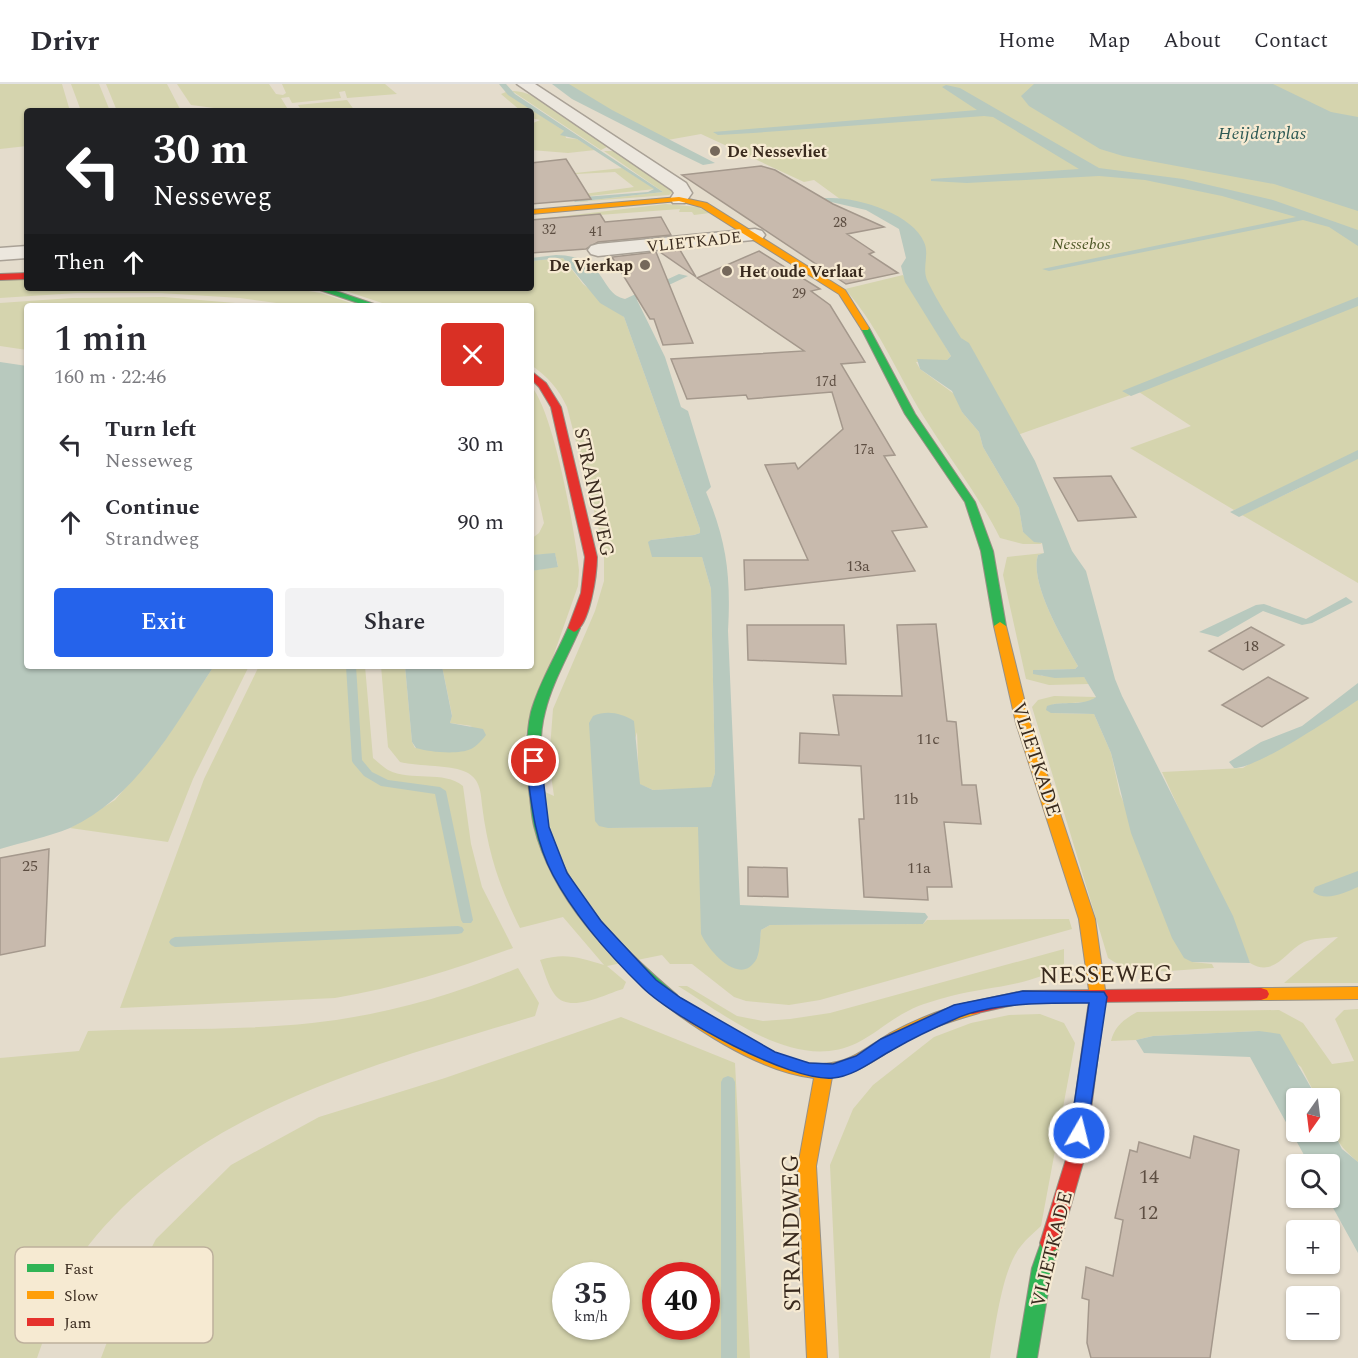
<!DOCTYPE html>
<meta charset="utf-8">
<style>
body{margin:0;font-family:Spectral,serif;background:#f2f2f3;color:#2b2b33;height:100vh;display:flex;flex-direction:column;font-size:22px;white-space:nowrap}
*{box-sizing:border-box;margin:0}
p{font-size:20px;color:#7c7c81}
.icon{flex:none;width:33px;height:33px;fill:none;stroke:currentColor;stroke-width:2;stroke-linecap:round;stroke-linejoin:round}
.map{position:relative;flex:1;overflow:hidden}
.sheet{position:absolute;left:24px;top:219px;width:510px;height:366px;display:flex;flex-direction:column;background:#fff;border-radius:6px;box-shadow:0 2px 4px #0004}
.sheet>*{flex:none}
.top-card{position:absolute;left:24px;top:24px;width:510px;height:183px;border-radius:6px;box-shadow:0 2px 4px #0004;background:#202124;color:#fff;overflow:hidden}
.needle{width:39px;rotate:194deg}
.tools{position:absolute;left:1286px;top:1004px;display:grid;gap:12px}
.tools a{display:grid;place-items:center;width:54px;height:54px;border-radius:6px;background:#fff;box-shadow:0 2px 4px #0004;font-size:30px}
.speed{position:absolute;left:552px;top:1178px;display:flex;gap:12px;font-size:30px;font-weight:700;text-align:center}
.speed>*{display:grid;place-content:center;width:78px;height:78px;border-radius:50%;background:#fff;box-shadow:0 2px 4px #0004;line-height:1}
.speed small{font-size:15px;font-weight:400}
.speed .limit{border:9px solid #d22;background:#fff;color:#111}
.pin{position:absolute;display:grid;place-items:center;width:51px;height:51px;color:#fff;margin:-26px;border:3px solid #fff;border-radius:50%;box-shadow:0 2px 6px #0007}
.me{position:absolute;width:66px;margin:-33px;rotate:8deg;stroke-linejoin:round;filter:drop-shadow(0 0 4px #0008)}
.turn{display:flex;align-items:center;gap:21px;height:126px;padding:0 30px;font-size:27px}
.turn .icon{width:78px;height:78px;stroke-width:2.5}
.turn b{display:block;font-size:42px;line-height:51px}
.then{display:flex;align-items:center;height:57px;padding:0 30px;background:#0003;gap:12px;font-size:22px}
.round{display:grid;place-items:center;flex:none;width:63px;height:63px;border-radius:6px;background:#f2f2f3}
.overview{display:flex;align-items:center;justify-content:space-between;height:102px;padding:0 30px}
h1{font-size:36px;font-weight:600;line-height:45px}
.primary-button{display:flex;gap:12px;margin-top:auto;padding:12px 30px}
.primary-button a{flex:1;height:69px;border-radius:6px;background:#2563eb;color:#fff;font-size:24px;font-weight:600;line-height:69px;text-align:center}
.primary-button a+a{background:#f2f2f3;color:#2b2b33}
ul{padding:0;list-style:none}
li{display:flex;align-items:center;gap:18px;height:78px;padding:0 30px}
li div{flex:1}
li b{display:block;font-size:22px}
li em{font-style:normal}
header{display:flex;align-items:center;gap:36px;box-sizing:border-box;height:84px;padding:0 30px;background:#fff;border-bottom:2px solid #e1e1e2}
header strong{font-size:28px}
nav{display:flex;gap:33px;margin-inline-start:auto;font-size:21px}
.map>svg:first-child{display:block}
.green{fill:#d5d4ae;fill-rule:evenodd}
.water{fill:#b8c9be}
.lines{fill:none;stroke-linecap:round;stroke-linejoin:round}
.stream{fill:#b8c9be;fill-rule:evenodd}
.building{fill:#c8baad;stroke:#a4988c;stroke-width:1.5}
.street-casing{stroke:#a9a196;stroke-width:3}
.fast-casing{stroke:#999185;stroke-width:2}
.slow-casing{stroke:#999185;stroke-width:2}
.jam-casing{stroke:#999185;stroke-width:2}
.street{fill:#ece7de;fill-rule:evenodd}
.fast{fill:#30b455;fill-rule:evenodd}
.slow{fill:#ff9f0a;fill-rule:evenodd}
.jam{fill:#e5322d;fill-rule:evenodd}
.route{fill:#2563eb;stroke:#184099;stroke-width:1.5}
.poi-dot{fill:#75685b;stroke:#f6ead2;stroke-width:2}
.labels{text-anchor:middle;stroke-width:4.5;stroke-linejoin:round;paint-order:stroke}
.far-number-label{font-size:14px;fill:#5d4e42}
.far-poi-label{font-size:16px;font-weight:bold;fill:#392a1e;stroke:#f6ead2;text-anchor:start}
.far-street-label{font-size:16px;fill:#392a1e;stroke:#f6ead2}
.far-park-label{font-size:16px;font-style:italic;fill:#4b5524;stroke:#f6ead2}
.number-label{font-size:16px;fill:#5d4e42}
.far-water-label{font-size:18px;font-style:italic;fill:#2d5954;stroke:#f6ead2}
.street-label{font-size:20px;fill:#392a1e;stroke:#f6ead2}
.near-number-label{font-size:20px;fill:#5d4e42}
.near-street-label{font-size:24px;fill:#392a1e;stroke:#f6ead2}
.key{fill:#f6ead2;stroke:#bdb09c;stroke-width:1.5}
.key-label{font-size:16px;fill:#392a1e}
</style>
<header>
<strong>Drivr</strong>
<nav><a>Home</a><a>Map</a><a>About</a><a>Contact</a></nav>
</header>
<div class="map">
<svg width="1358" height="1274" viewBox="0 0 1358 1274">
<rect width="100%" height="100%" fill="#e4dccc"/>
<path class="green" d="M0,0h62l8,27h-43v35l-27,3z
M71,0h28l11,27h-29z
M106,0h61l13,25 -63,2z
M177,0h92l7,10 7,1 3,-2 -4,-9h103l12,10 -50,4 -2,-7 -6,1 2,6 -49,5 -3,-6 -8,1 8,13h-52l-46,-6z
M558,0h800v499l-116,-68 61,-29 -69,24 -104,-62 61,-22 -52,-34 -130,46 -85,-143 -13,-63 -60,-31 -11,-2 -26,-19 -10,2 -103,-48 -39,7z
M512,7c12,-1 30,9 41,16l-2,2 58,37 -8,4z
M506,8l58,39 2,7 11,1 18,11 -27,3 -37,-3v-26l9,-4 -9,-2v-7h-10l-20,-17z
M347,16l8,11h-53l-4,-6z
M604,67h13l53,33 4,8 -5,3 -94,7 88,-10z
M622,84l33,21 -84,9 -1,-2 64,-9 -19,-15 -58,3z
M666,120l32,3 12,6 -16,2 -2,-3h-13l1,-3 -149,11z
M563,174l20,26 41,33 76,212v4l-6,2 -43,5 1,17h50l9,32 4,184 -4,15 -58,2 -14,-6 -2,-52 -29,96 90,-1 59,131 4,-28 9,-5 153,-1 4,-4 142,-1 3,10 -252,71 -31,5 -43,-4 -12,-4 -42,-33h-22l-8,-9 -55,11 19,16 -3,7c-18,5 -53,25 -68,6 -7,-9 -11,-25 -15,-35 25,-8 41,-2 64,5l-41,-48 -43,11c-21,-42 -32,-75 -38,-123 -1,-12 -2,-25 -14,-32 -16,-9 -49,-6 -68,-11l-12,-15 -7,-81h24l7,76 3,6 57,-22 -22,-3 2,-8 -10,-49h89v-95l27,-5 -3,-12 -24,1v-16l8,-6 5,-10 -13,-59v-78c23,26 44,146 48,184l-1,16 -60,170 -2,23 38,17 -5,-34 4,-53 42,-98 9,-30v-23l-5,-28 -32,-123c-9,-19 -19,-30 -36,-42v-59h-140l-54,-18h194v-27z
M903,191l48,81 -4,4 -31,2 4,7 37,27 5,16 17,20 4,15 36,61 4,24 19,12h-19l-23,-6c-20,-40 -47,-75 -71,-113 -30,-46 -47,-94 -84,-136z
M0,196h27v8h263l31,5 39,13h-61l-59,-8 -80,-5h-83l-77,5z
M164,213l106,9h-243v44l-27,-4v-43l72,-5z
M1044,469l-6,2c-9,28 26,86 40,111l-3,3 -42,1 9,6 42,1 5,7 -40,1 -23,-6 -23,-104 4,-18z
M214,582h35l-56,113 -25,63 -98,-14 45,-28 46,-54z
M259,582h106l8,92c5,4 10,9 15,12 23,12 56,0 75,16l8,58 11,43 31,61c-58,21 -116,40 -178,50l-215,10 84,-229z
M1358,607v292h-74l54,-46c-10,1 -25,1 -34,5 -19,9 -29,36 -54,21l-88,-191 81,-4z
M1054,612l42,1 -7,5 -36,2 -2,9 43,1 17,39 9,41 72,168 20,2 2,4c-34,1 -78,11 -106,-10l-76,-251 6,-7z
M1064,865v15c-33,23 -75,22 -113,32 -14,4 -31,8 -43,15 -18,9 -33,23 -51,32 -61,30 -130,-27 -179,-57h9l50,30 26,5 27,-2 40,-6z
M518,884l21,35 -4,13c-157,48 -329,90 -439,220 -30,35 -44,80 -59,122h-37v-300l79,-7 9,-20c74,-3 150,0 224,-8 72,-8 140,-27 206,-55z
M1358,925v153c-24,-20 -29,-33 -29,-64h-12l-16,-31 -42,-36 -106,5 -17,4 -25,1c4,-15 12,-21 26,-29l142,-2 24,13 29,41 22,-3 -19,-42 9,-9z
M1040,930l24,9 11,20 -34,183c-6,6 -14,12 -20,20 -19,22 -26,83 -31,112h-151l-9,-193 23,-56 20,-24 61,-48 37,-14 38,-8z
M621,933l114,46 15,295h-649l17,-45 38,-74 75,-74 88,-48 126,-39zM566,1191h50v51h-50zM656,1191h50v51h-50z"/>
<path class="water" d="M499,0h7l9,10 148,98 -88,10 -4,-4 77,-6 6,-3 -77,-50 -17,-4 4,-4 -56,-36z
M552,0h17l43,26 103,53 -12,2 -33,-16 -98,-50z
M1034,0h239l58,28 27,5v94l-84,-27 -151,-28 -23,-7 -71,-43 -8,-10z
M946,1l14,3 139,80 84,11 90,21 85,30v16l-29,-19 -26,-7 -254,51 -7,-2 254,-52 -74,-21 -77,-16 -46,-4 -132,7 -36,-2v-2l148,-10 -86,-52 -9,-1 -231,17 -35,2 -5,-3 264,-22 -35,-23z
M818,115c30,-6 94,13 106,43 6,13 -3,27 4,40 9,19 22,38 33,56l8,5 66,118 37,90 14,20 29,108 7,17 111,220 17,47 -58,-1 -8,-4 -12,-20 -41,-105 -20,-80 -17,-39 -43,-1 -5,-3 1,-4c16,-6 35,1 49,-9l-12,-20 -29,1 -22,-4v-4l42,-1 3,-3c-14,-25 -49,-83 -40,-111l6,-2 -2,-10 -8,-1 -11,-10 -4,-24 -36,-61 -4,-15 -17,-20 -10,-21 -32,-22 -3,-10 30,1 4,-4 -46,-74 -4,-16 5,-8 -7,-29 -33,-19z
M556,171c53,1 42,38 69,44l54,-25 9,2 -51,24 28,57 16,50 7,4 23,76 -5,5c21,50 25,85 22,139l12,274 185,8 3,4 -5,7 -153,1 -9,5c-1,8 -1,21 -4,28 -16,31 -49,-8 -56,-24l-3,-107 -90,1 -9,-2 -4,-5 -6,-98 4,-7c14,-6 28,-3 41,5l6,63 13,6 58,-3 4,-14 -4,-184 -9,-32h-50l-4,-15 3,-2 43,-5 6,-2v-4l-76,-212 -24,-14 -37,-45 -32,3v-3z
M1358,213v9l-227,90 -9,-5z
M0,278l27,4v300h187c-39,59 -77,131 -144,162 -22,9 -47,14 -70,21z
M1358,366v9l-119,58 -9,-5z
M555,469l3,14 -27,4v-16z
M1346,513l7,5 -41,21 -10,2 -39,-14 -45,26 -19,-5 57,-27 8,-1 42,15z
M405,582h37l10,50 -2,7 33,6 3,6c-4,5 -9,11 -15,14 -13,6 -42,3 -55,-1l-4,-6z
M1358,599v17c-22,15 -101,69 -124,68l-5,-6 32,-20 41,-16z
M1358,787v16c-14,6 -32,15 -45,5l2,-5z
M1259,947l21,3 37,64h-21v33h33v-8l13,26 16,13v91l-31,-56 2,-33h-20l-59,-107 -106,-4 -8,-13 17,-4z"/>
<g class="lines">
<path class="stream" d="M346,582h10l6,94 10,12 16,8 52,7 6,4 27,129 -2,3h-8l-2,-3 -26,-126 -54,-8 -17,-10 -11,-13 -1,-2z
M458,842l4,1 2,3 -2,3 -4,1 -283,13 -4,-2 -2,-3 2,-3 4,-2z
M728,992l5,2 2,4 2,276h-16v-276l2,-4z"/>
</g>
<path class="building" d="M566,75l25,40 -60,5v-41z
M761,82l14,4 58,34 51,23 -37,7 27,18 -5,2 29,19 -52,11 -164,-109z
M600,130l5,8 56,-5 10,18 -73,7 -12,7 -55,4v-33z
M680,166l16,27 -36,-25z
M759,167l61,38 -9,2 19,14 35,57 -24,2 54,91 -11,1 43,71 -35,4 23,40 -170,19 -1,-30h64l-43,-95 30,-2 3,6 45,-40 -11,-37 -84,7 -2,-4 -59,4 -16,-40 133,-8 -107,-73z
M656,168l37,91 -30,2 -9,-26h-4l-38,-62z
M1111,392l25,41 -58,4 -24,-43z
M936,540l11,97 9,1 6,63h14l5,39 -37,-2 8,65h-25l1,13 -64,-3 -5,-78h5l-3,-53 -62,-3 1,-30 39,2 -6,-40 69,1 -5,-71z
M747,541h97l2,39 -98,-4z
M1251,543l33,18 -41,25 -34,-19z
M1268,593l40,21 -46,29 -40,-22z
M49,765l-4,97 -45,9v-97z
M748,783l39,1 1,29 -40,-1z
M1194,1052l45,14 -29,208h-119l-4,-15 2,-43 -7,-2 4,-31 27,9 10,-56 -8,-2 15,-68 7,2 2,-10 51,16z"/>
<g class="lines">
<defs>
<path id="street" d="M517,0h18l151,99 6,10 -7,10h-12l-3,-4 4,-6 -2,-3z
M755,145l7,2 3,4 -3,4 -164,17 -7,-2 -3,-4 3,-4 7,-2z
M27,162v12l-27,2v-12z"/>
<path id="fast" d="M314,204h13l53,18h-13z
M862,242l7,2 46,86 60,88 18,49 13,75 -2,3h-8l-2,-3 -13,-75 -16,-49 -60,-88 -44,-86z
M574,540l6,4c-12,28 -28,55 -35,84 -7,26 -4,52 -1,78 1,12 1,25 4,36 19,70 76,124 129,169l2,5 -2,5 -6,1 -6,-1c-55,-48 -113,-106 -131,-179 -3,-12 -3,-24 -5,-36 -2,-26 -4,-52 2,-78 8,-29 25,-56 37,-84z
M1050,1150l7,3 3,6 -8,25 -15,90h-20l15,-90 11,-31z"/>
<path id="slow" d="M679,113l28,6 138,87 24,38 -1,2h-6l-23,-36 -138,-87 -22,-6 -148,13v-4z
M1000,538l6,4 24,97 65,196 11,78 -4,16 -6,1 -6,-1 -2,-5 2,-11 -11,-78 -63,-196 -22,-97z
M1358,903v12l-97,1 -6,-2 -2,-4 2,-4 6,-2z
M671,910c13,4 24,15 35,22 33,20 77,49 117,48 28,-1 44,-17 66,-30 20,-11 41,-20 63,-27 9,-3 18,-6 27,-4l2,5 -2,5c-24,7 -47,14 -69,26 -27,14 -47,34 -78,38l-16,89 11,192h-20l-9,-192 16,-88c-51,-6 -109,-43 -149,-73l-2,-5 2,-5z"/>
<path id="jam" d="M27,189v6l-27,1v-6z
M531,287l15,12 15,24 36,150c0,16 -7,70 -23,75l-6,-4 13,-35 4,-36 -34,-150 -12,-20 -8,-8z
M1261,904l6,2 2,4 -2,4 -6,2 -162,2 5,6 -19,148 -25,87 -3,6 -7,3 -7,-3 -3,-6 27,-87 21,-148 5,-6 -70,1 -50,11 -6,-1 -2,-5 2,-5 56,-12z"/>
</defs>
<use href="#street" class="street-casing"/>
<use href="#fast" class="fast-casing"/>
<use href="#slow" class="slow-casing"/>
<use href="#jam" class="jam-casing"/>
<use href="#street" class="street"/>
<use href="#fast" class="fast"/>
<use href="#slow" class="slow"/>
<use href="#jam" class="jam"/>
</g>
<path class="route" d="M534,673l7,4 8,66 18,46 34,48 55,59 25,18 94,54 34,11 24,1 23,-8 25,-17 73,-34 69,-14 81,1 3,5 -21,141 -7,3 -6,-3 -3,-5 19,-130c-40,0 -98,-1 -134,16 -21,9 -42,19 -61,30 -19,10 -39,27 -61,29 -43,4 -159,-60 -190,-90 -33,-32 -68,-72 -90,-113 -19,-36 -22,-74 -27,-114z"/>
<g class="poi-dot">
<circle cx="715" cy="67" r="6"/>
<circle cx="645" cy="181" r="6"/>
<circle cx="727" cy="187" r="6"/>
</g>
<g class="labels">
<g class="far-number-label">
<text x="840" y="143">28</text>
<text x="549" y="150">32</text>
<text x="596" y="152">41</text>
<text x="799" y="214">29</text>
<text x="826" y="302">17d</text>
<text x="864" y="370">17a</text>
</g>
<g class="far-poi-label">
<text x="727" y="73">De Nessevliet</text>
<text x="633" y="187" text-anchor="end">De Vierkap</text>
<text x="739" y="193">Het oude Verlaat</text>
</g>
<g class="far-street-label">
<text transform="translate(694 157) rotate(-6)" y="6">VLIETKADE</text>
</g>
<g class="far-park-label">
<text x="1081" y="165">Nessebos</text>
</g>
<g class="number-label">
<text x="858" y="487">13a</text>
<text x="1251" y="567">18</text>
<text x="928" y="660">11c</text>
<text x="906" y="720">11b</text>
<text x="30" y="787">25</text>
<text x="919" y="789">11a</text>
</g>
<g class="far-water-label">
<text x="1262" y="55">Heijdenplas</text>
</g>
<g class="street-label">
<text transform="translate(595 408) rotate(78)" y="7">STRANDWEG</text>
<text transform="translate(1037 675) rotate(72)" y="7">VLIETKADE</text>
<text transform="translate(1051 1165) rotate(-76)" y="7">VLIETKADE</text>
</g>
<g class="near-number-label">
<text x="1149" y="1099">14</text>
<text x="1148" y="1135">12</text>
</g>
<g class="near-street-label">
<text transform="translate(1106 890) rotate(-1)" y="8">NESSEWEG</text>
<text transform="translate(791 1149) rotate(-91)" y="8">STRANDWEG</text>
</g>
</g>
<rect x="15" y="1163" width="198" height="96" rx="9" class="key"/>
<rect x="27" y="1180" width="27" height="8" fill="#30b455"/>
<rect x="27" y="1207" width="27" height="8" fill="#ff9f0a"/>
<rect x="27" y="1234" width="27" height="8" fill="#e5322d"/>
<g class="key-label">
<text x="64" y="1190">Fast</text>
<text x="64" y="1217">Slow</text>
<text x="64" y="1244">Jam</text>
</g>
</svg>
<div class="tools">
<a><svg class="needle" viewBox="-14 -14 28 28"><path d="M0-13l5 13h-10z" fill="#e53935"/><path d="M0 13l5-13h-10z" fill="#7c7c81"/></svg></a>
<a><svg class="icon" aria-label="search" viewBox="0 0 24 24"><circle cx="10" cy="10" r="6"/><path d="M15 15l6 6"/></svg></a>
<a>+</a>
<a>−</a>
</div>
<div class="speed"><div>35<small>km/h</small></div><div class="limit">40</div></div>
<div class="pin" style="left:534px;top:677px;background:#d93025"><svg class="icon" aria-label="arrive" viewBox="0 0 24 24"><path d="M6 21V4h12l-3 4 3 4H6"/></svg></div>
<svg class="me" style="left:1079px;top:1049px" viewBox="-20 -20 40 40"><circle r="17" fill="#2563eb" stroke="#fff" stroke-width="3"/><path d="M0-11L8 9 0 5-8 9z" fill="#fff"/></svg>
<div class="top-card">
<div class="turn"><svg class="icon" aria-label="left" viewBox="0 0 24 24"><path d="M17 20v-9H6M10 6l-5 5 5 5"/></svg><div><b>30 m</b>Nesseweg</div></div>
<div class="then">Then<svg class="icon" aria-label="ahead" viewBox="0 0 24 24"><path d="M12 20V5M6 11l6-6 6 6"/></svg></div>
</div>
<section class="sheet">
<div class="overview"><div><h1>1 min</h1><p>160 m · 22:46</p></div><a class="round" style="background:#d93025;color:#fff"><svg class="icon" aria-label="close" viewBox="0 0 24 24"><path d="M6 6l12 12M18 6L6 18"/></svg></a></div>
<ul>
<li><svg class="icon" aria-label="left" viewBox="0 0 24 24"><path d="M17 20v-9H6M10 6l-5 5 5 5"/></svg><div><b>Turn left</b><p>Nesseweg</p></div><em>30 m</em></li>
<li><svg class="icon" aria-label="ahead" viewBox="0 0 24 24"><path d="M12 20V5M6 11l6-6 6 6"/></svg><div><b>Continue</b><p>Strandweg</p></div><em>90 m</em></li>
</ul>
<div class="primary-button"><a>Exit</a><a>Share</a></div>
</section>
</div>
